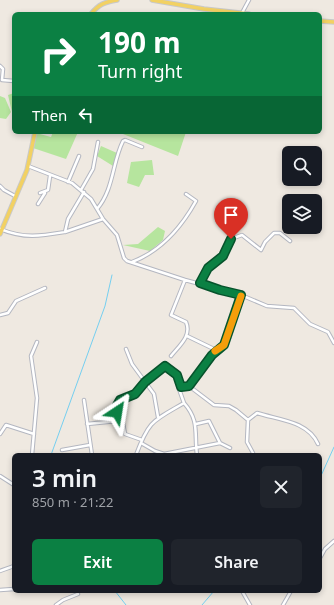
<!DOCTYPE html>
<meta charset="utf-8">
<style>
body{margin:0;font-family:"Noto Sans",sans-serif;background:#20242c;color:#f1f3f6;height:100vh;display:flex;flex-direction:column;font-size:15px;white-space:nowrap}
*{box-sizing:border-box;margin:0}
p{font-size:13px;color:#9ea1a6}
.icon{flex:none;width:22px;height:22px;fill:none;stroke:currentColor;stroke-width:2;stroke-linecap:round;stroke-linejoin:round}
.map{position:relative;flex:1;overflow:hidden}
.panel{position:absolute;left:12px;top:453px;width:310px;height:140px;display:flex;flex-direction:column;background:#171b24;border-radius:6px;box-shadow:0 2px 6px #0003}
.panel>*{flex:none}
.hud{position:absolute;left:12px;top:12px;width:310px;height:122px;border-radius:6px;box-shadow:0 2px 6px #0003;background:#0b8043;color:#fff;overflow:hidden}
.tools{position:absolute;left:282px;top:146px;display:grid;gap:8px}
.tools a{display:grid;place-items:center;width:40px;height:40px;border-radius:6px;background:#171b24;box-shadow:0 2px 6px #0003;font-size:20px}
.pin{position:absolute;display:grid;place-items:center;width:34px;height:34px;color:#fff;margin:-41px -17px;border-radius:50% 50% 50% 0;rotate:-45deg;box-shadow:0 0 4px #0007}
.pin .icon{rotate:45deg}
.me{position:absolute;width:44px;margin:-22px;rotate:33deg;stroke-linejoin:round;filter:drop-shadow(0 0 3px #0008)}
.turn{display:flex;align-items:center;gap:14px;height:84px;padding:0 20px;font-size:18px}
.turn .icon{width:52px;height:52px;stroke-width:2.5}
.turn b{display:block;font-size:28px;line-height:34px}
.then{display:flex;align-items:center;height:38px;padding:0 20px;background:#0003;gap:8px;font-size:15px}
.round{display:grid;place-items:center;flex:none;width:42px;height:42px;border-radius:6px;background:#20242c}
.head{display:flex;align-items:center;justify-content:space-between;height:68px;padding:0 20px}
h1{font-size:24px;font-weight:600;line-height:30px}
.action{display:flex;gap:8px;margin-top:auto;padding:8px 20px}
.action a{flex:1;height:46px;border-radius:6px;background:#0b8043;color:#fff;font-size:16px;font-weight:600;line-height:46px;text-align:center}
.action a+a{background:#20242c;color:#f1f3f6}
.map>svg:first-child{display:block}
.green{fill:#b6e59e}
.lines{fill:none;stroke-linecap:round;stroke-linejoin:round}
.stream{stroke:#75cff0;stroke-width:1}
.minor-casing{stroke:#b4b7c1;stroke-width:4.5}
.major-casing{stroke:#c9c9c9;stroke-width:5.5}
.minor{stroke:#fff;stroke-width:2.5}
.major{stroke:#f2d163;stroke-width:3.5}
.route-casing{stroke:#07532c;stroke-width:10}
.route{stroke:#0b8043;stroke-width:7}
.slow{stroke:#f59e0b;stroke-width:7}
</style>
<div class="map">
<svg width="334" height="605" viewBox="0 0 334 605">
<rect width="100%" height="100%" fill="#efe9e1"/>
<path class="green" d="M14,93v19h-2l-4,-17z
M0,96l5,2 6,14 -5,7 -6,-1z
M53,132h25l-12,27 -33,-11 3,-15 15,4z
M118,132h68l-8,24z
M101,146l16,7 -4,13 -16,-10z
M152,160l2,15h-9l-6,12 -12,-4 4,-21z
M158,227l7,4 -2,9 -13,11 -27,-6 15,-1z"/>
<g class="lines">
<path class="stream" d="M51,455l54,-149 7,-31
M320,478l14,-31
M115,591l11,14
M202,605l12,-14"/>
<defs>
<path id="minor" d="M242,13l7,-13
M0,66l3,3 -1,11 12,1
M28,166l44,17 19,16 12,20 14,16 7,23 3,3 58,19 56,15 26,11 27,2 16,16 18,8 6,11
M68,182l11,-26
M0,186l4,4 11,6
M81,190l12,-21 5,-27
M84,192l-16,27 -3,13 38,-13
M40,193l8,-3 2,-14
M38,204l7,-11
M97,209c17,-20 15,-46 26,-68l2,-1 17,7
M0,229c24,10 41,7 65,3
M132,262c29,-11 49,-34 64,-61l-10,-7
M200,283l8,-15 15,-12 8,-17 11,-4 19,15 4,-8 9,-9h6l10,8
M0,315l8,-2 8,-12 29,-13
M187,336l29,14
M126,349l6,15 22,30 4,23
M171,356c8,-10 21,-20 15,-34l-15,-7 14,-35
M189,386l25,19 15,1 7,4 12,10 9,-7c22,7 51,8 61,31
M84,400l8,55
M184,403c16,18 10,31 13,52
M248,420l-1,22 6,11
M117,421l-1,-14 4,-7 15,-6 10,-12 20,-16 12,9 4,12
M87,424l30,-3 6,2 2,11 17,6
M196,424l13,-3 11,22
M0,434l6,-9 28,9
M141,443l14,8 9,3 56,-11 10,5
M62,450l28,-5
M32,455l5,-57 -6,-42 6,-14
M136,455c13,-35 17,-34 48,-52l-5,-14 2,-2 8,-1 14,-21 13,-15 8,-5 17,-50
M0,476l14,9
M320,558l5,-9 9,-8
M0,571l14,-5
M0,590l14,-1
M242,591l8,14
M56,605l7,-5 15,-6
M283,605l8,-14"/>
<path id="major" d="M152,0l52,9 45,5
M91,14c8,-10 14,-12 26,-14
M320,21l14,1
M0,234l27,-64 8,-38"/>
</defs>
<use href="#minor" class="minor-casing"/>
<use href="#major" class="major-casing"/>
<use href="#minor" class="minor"/>
<use href="#major" class="major"/>
</g>
<g class="lines">
<defs>
<path id="route" d="M117,412l-1,-5 4,-7 15,-6 10,-12 20,-16 12,9 4,12 8,-1 23,-31 12,-10 17,-50 -21,-5 -20,-7 8,-15 15,-12 8,-17"/>
</defs>
<use href="#route" class="route-casing"/>
<use href="#route" class="route"/>
<path class="slow" d="M215,351l9,-6 17,-49"/>
</g>
</svg>
<div class="tools">
<a><svg class="icon" aria-label="search" viewBox="0 0 24 24"><circle cx="10" cy="10" r="6"/><path d="M15 15l6 6"/></svg></a>
<a><svg class="icon" aria-label="layers" viewBox="0 0 24 24"><path d="M12 4l9 5-9 5-9-5zM3 14l9 5 9-5"/></svg></a>
</div>
<div class="pin" style="left:231px;top:239px;background:#d93025"><svg class="icon" aria-label="arrive" viewBox="0 0 24 24"><path d="M6 21V4h12l-3 4 3 4H6"/></svg></div>
<svg class="me" style="left:117px;top:412px" viewBox="-20 -20 40 40"><path d="M0-17L14 15 0 8-14 15z" fill="#0b8043" stroke="#fff" stroke-width="4"/></svg>
<div class="hud">
<div class="turn"><svg class="icon" aria-label="right" viewBox="0 0 24 24"><path d="M7 20v-9h11M14 6l5 5-5 5"/></svg><div><b>190 m</b>Turn right</div></div>
<div class="then">Then<svg class="icon" aria-label="left" viewBox="0 0 24 24"><path d="M17 20v-9H6M10 6l-5 5 5 5"/></svg></div>
</div>
<section class="panel">
<div class="head"><div><h1>3 min</h1><p>850 m · 21:22</p></div><a class="round"><svg class="icon" aria-label="close" viewBox="0 0 24 24"><path d="M6 6l12 12M18 6L6 18"/></svg></a></div>
<div class="action"><a>Exit</a><a>Share</a></div>
</section>
</div>
